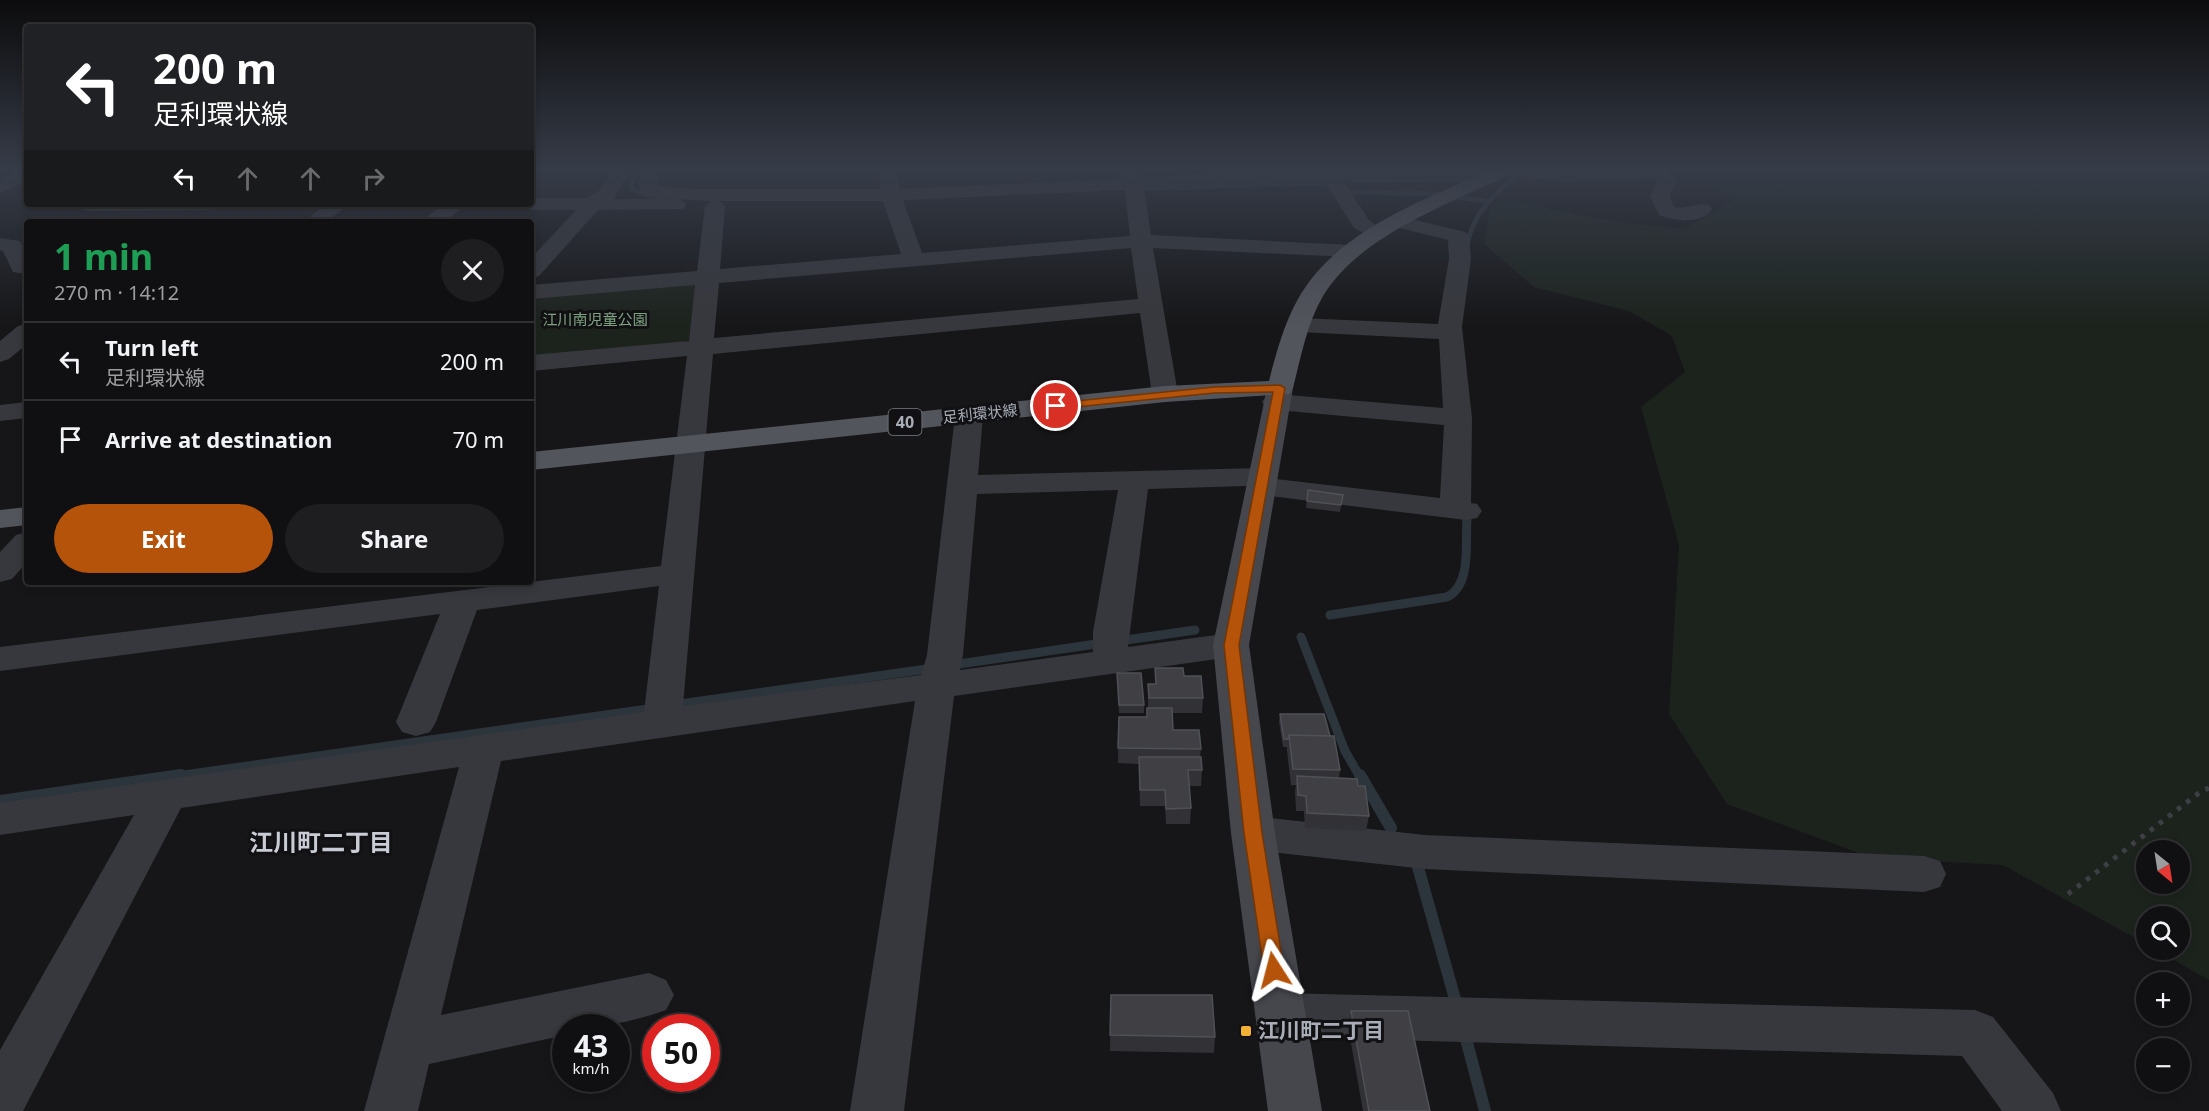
<!DOCTYPE html>
<meta charset="utf-8">
<style>
body{margin:0;font-family:"Noto Sans","Noto Sans JP",sans-serif;background:#1e1e20;color:#f1f3f6;height:100vh;display:flex;flex-direction:column;font-size:22px;white-space:nowrap}
*{box-sizing:border-box;margin:0}
p{font-size:20px;color:#9c9d9f}
.icon{flex:none;width:33px;height:33px;fill:none;stroke:currentColor;stroke-width:2;stroke-linecap:round;stroke-linejoin:round}
.map{position:relative;flex:1;overflow:hidden}
.side{position:absolute;left:24px;top:219px;width:510px;height:366px;display:flex;flex-direction:column;background:#101012;border-radius:6px;box-shadow:0 3px 9px #0003,0 0 0 2px #303032}
.side>*{flex:none}
.guide{position:absolute;left:24px;top:24px;width:510px;height:183px;border-radius:6px;box-shadow:0 3px 9px #0003,0 0 0 2px #303032;background:#202124;color:#fff;overflow:hidden}
.needle{width:39px;rotate:150deg}
.controls{position:absolute;left:2136px;top:840px;display:grid;gap:12px}
.controls a{display:grid;place-items:center;width:54px;height:54px;border-radius:50%;background:#101012;box-shadow:0 3px 9px #0003,0 0 0 2px #303032;font-size:30px}
.speed{position:absolute;left:552px;top:1014px;display:flex;gap:12px;font-size:30px;font-weight:700;text-align:center}
.speed>*{display:grid;place-content:center;width:78px;height:78px;border-radius:50%;background:#101012;box-shadow:0 3px 9px #0003,0 0 0 2px #303032;line-height:1}
.speed small{font-size:15px;font-weight:400}
.speed .limit{border:9px solid #d22;background:#fff;color:#111}
.pin{position:absolute;display:grid;place-items:center;width:51px;height:51px;color:#fff;margin:-26px;border:3px solid #fff;border-radius:50%;box-shadow:0 2px 6px #0007}
.me{position:absolute;width:66px;margin:-33px;rotate:351deg;stroke-linejoin:round;filter:drop-shadow(0 0 4px #0008)}
.turn{display:flex;align-items:center;gap:21px;height:126px;padding:0 30px;font-size:27px}
.turn .icon{width:78px;height:78px;stroke-width:2.5}
.turn b{display:block;font-size:42px;line-height:51px}
.lanes{display:flex;align-items:center;height:57px;padding:0 30px;background:#0003;justify-content:center;gap:30px;direction:ltr}
.lanes .off{opacity:.35}
.round{display:grid;place-items:center;flex:none;width:63px;height:63px;border-radius:32px;background:#1e1e20}
.summary{display:flex;align-items:center;justify-content:space-between;height:102px;padding:0 30px}
h1{font-size:36px;font-weight:700;line-height:45px;color:#1e9e55}
.cta{display:flex;gap:12px;margin-top:auto;padding:12px 30px}
.cta a{flex:1;height:69px;border-radius:36px;background:#b45309;color:#fff;font-size:24px;font-weight:700;line-height:69px;text-align:center}
.cta a+a{background:#1e1e20;color:#f1f3f6}
ul{padding:0;list-style:none}
li{display:flex;align-items:center;gap:18px;height:78px;padding:0 30px;border-top:2px solid #303032}
li div{flex:1}
li b{display:block;font-size:22px}
li em{font-style:normal}
.map>svg:first-child{display:block}
.green{fill:#1c231d;fill-rule:evenodd}
.lines{fill:none;stroke-linecap:round;stroke-linejoin:round}
.stream-far3{stroke:#2c353c;stroke-width:5}
.stream-far2{stroke:#2c353c;stroke-width:7}
.stream-far1{stroke:#2c353c;stroke-width:9}
.stream{stroke:#2c353c;stroke-width:12}
.path{stroke:#3d3f44;stroke-width:5;stroke-dasharray:4.5 7;stroke-linecap:butt}
.minor{fill:#37383d;fill-rule:evenodd}
.tertiary{fill:#37383d;fill-rule:evenodd}
.secondary{fill:#45474d;fill-rule:evenodd}
.primary{fill:#53555c;fill-rule:evenodd}
.wall{fill:#323236}
.building{fill:#3f3f44;stroke:#4f5156;stroke-width:1.5}
.route{fill:#b45309;stroke:#753606;stroke-width:1.5}
.poi-dot{fill:#f2b134;stroke:#111113;stroke-width:2}
.labels{text-anchor:middle;stroke-width:6;stroke-linejoin:round;paint-order:stroke}
.far-park-label{font-size:15px;fill:#7fa381;stroke:#111113}
.far-street-label{font-size:15px;fill:#a8adb8;stroke:#111113}
.shield{fill:#111113;stroke:#7b7e86;stroke-width:1.5}
.shield-label{font-size:16px;font-weight:bold;fill:#a8adb8}
.near-poi-label{font-size:21px;font-weight:bold;fill:#a8adb8;stroke:#111113;text-anchor:start}
.near-neighbourhood-label{font-size:24px;font-weight:bold;fill:#c9ccd4;stroke:#111113}
</style>
<div class="map">
<svg width="2209" height="1111" viewBox="0 0 2209 1111">
<rect width="100%" height="100%" fill="#161618"/>
<path class="green" d="M1696,170h481l32,11v799l-53,-30h24v-34h-34v28l-143,-79 -131,-7 -145,-54 -58,-90 10,-169 -38,-138 44,-35 -13,-36 -43,-25 -95,-24 -50,-43 7,-38 18,-5 121,23 55,5 49,-29 -39,-22zM2146,850h34v34h-34z
M699,284l-7,55 -12,4 -149,13v-61z"/>
<g class="lines">
<path class="stream-far3" d="M634,170l-2,19 21,8h19
M1140,189l178,-6 32,9 86,2 50,7
M1467,246c6,-35 30,-55 57,-76"/>
<path class="stream-far2" d="M1467,520v-9"/>
<path class="stream-far1" d="M1330,615l117,-18c25,-12 18,-54 20,-79
M1301,637l44,114 15,26
M1119,641l76,-11
M952,665l151,-22
M673,705l261,-37
M170,777l485,-69"/>
<path class="stream" d="M1360,775l31,53
M0,801l181,-26
M1416,860l39,139
M1465,1035l20,76"/>
<path class="path" d="M2068,894l131,-101 10,-5"/>
<path class="minor" d="M612,170h18l-16,29h60l-30,-4 -6,-10 4,-15h18l-2,16 35,3h188l-3,-19h18l4,19 222,-10 -5,-9h18l6,8 100,-8 248,1 7,2 2,4 -2,4 -7,2 -145,-1 25,38 19,14 -4,4 -7,2 -23,-12 -29,-46h-84l-97,7 7,46 200,10 8,1 3,5 -3,5 -8,1 -198,-9 25,146 -3,6 -10,2 -10,-2 -3,-6 -12,-81 -427,41 -30,352 238,-31 6,-20 28,-239 4,-6 10,-2 10,2 4,6 -5,59 284,-7 11,3 3,8 164,19 4,-73 -168,-15 -10,-2 -4,-6 4,-6 10,-2 167,14 -4,-69 -139,-7 -9,-2 -3,-5 3,-5 9,-2 138,6 11,-65 -1,-19 -56,-14 -3,-4 3,-4 7,-2 66,16 4,4 2,23 -9,68 10,91 -1,85 6,1 5,7 -5,7 -11,2 -205,-25 -11,-3 -4,-6 -98,3 -20,158 103,-14 13,4 5,8 -5,8 -13,4 -277,39 -50,415h-54l65,-410 -414,60 -60,254 208,-42 17,7 8,15 -8,15c-33,12 -66,18 -100,18v7l-137,29 -11,47h-54l95,-344 -278,41 -158,303h-23v-61l134,-235 -134,20v-32l644,-91 15,-126 -182,24 -41,112 -6,10 -14,4 -14,-4 -6,-10 44,-108 -440,57v-24l661,-81 26,-210 -156,15v-16l158,-14 6,-56 -164,14v-14l166,-14 8,-65 6,-5 -34,-2 6,2 3,4 -3,4 -85,1 -59,66 -8,2v-20l45,-48h-45l-7,-2 -3,-4h10v-6h57l12,-8zM1125,190l5,46 -208,17 -19,-53zM719,201h164l18,53 -181,15 5,-63zM1131,248l7,51 -424,39 5,-55zM1118,490l-25,142v20l-133,18 3,-15 14,-161z
M1507,170h158l12,9 -7,17 4,11c13,3 23,-5 35,-2l3,4c-11,16 -37,12 -53,6l-9,-19 8,-15 -5,-2 -89,2 -48,-5 -7,-2z
M79,204h139l-3,4 -7,2 -120,1 -7,-2z
M326,204h23l-23,18h-23z
M444,204h23l-23,18h-24z
M0,238l20,3 7,15v18l-14,-2 -10,-21 -3,-1z
M27,324v20l-18,15 -9,3v-21l18,-15z
M27,402v16l-27,3v-16z
M27,532v30l-15,17 -12,3v-30l16,-17z
M1253,816l172,19 499,21 16,5 6,13 -6,13 -16,5 -499,-23 -172,-19 -15,-5 -7,-12 7,-12z
M1281,993l694,17 18,7 60,76 8,18h-59l-40,-55 -681,-19 -18,-6 -7,-16 7,-16z"/>
<path class="tertiary" d="M18,170h9v10l-27,13v-14z"/>
<path class="secondary" d="M1280,380l9,2 4,6 -44,257 26,188 47,278h-54l-37,-278 -18,-188 54,-257 4,-6z"/>
<path class="primary" d="M1489,170h24l-2,4c-62,30 -151,61 -188,122 -16,27 -22,61 -30,92l-4,6 -124,8 -634,68v-18l634,-66 104,-5c7,-28 15,-57 29,-82 39,-69 123,-97 191,-129z
M27,507v18l-27,3v-18z"/>
</g>
<path class="wall" d="M1308,490l35,5 -3,17 -34,-4z
M1155,668l29,8 19,22 -1,15h-30l1,17 28,19 -1,8 2,13 -1,16h-12l2,22 -1,16h-24l-1,-18h-25l-1,-42 -21,-1 1,-46h28v-9h1v-24h7z
M1117,673l27,32v8h-25z
M1280,714l50,22 10,34 -1,8 19,8 11,30 -3,15 -61,-3 -1,-17h-8l-1,-20 1,-6h-5l-4,-34v-4h-4l-4,-25z
M1111,995l104,42 -1,16 -104,-2z
M1351,1011l79,100h-67l-15,-85z"/>
<path class="building" d="M1308,490l35,5 -2,10 -34,-4z
M1155,668h28l1,8h17l2,22h-54l-1,-14h8z
M1117,673h24l3,32h-25z
M1147,708h25l1,22h26l2,19 -83,-1 1,-31h28z
M1280,714h44l6,22 -41,-1 -1,4h-4z
M1289,735l45,1 6,34 -47,-1z
M1139,757h62l1,13h-14l3,38 -25,1 -1,-19h-25z
M1297,776l60,3 1,7h7l4,30 -62,-3 -1,-17 -8,-1z
M1111,995h101l3,42 -105,-2z
M1351,1011h57l22,100h-61z"/>
<linearGradient id="sky" x2="0" y2="1"><stop stop-color="#0c0c0d"/><stop offset="0.52" stop-color="#363c48"/><stop offset="1" stop-color="#363c48" stop-opacity="0"/></linearGradient>
<rect width="2209" height="326" fill="url(#sky)"/>
<path class="route" d="M1280,385l5,3 -46,257 23,188 22,137 -3,6 -7,2 -7,-2 -3,-6 -20,-137 -20,-188 49,-253 -59,1 -158,16 -6,-3 6,-3 158,-16z"/>
<rect class="poi-dot" x="1240" y="1025" width="12" height="12" rx="3"/>
<g class="labels">
<g class="far-park-label">
<text x="595" y="325">江川南児童公園</text>
</g>
<g class="far-street-label">
<text transform="translate(980 414) rotate(-6)" y="5">足利環状線</text>
</g>
<rect class="shield" x="888.5" y="409" width="33" height="26" rx="4.5"/>
<g class="shield-label">
<text x="905" y="428">40</text>
</g>
<g class="near-poi-label">
<text x="1258" y="1038">江川町二丁目</text>
</g>
<g class="near-neighbourhood-label">
<text x="321" y="851">江川町二丁目</text>
</g>
</g>
</svg>
<div class="controls">
<a><svg class="needle" viewBox="-14 -14 28 28"><path d="M0-13l5 13h-10z" fill="#e53935"/><path d="M0 13l5-13h-10z" fill="#9c9d9f"/></svg></a>
<a><svg class="icon" aria-label="search" viewBox="0 0 24 24"><circle cx="10" cy="10" r="6"/><path d="M15 15l6 6"/></svg></a>
<a>+</a>
<a>−</a>
</div>
<div class="speed"><div>43<small>km/h</small></div><div class="limit">50</div></div>
<div class="pin" style="left:1056px;top:406px;background:#d93025"><svg class="icon" aria-label="arrive" viewBox="0 0 24 24"><path d="M6 21V4h12l-3 4 3 4H6"/></svg></div>
<svg class="me" style="left:1274px;top:970px" viewBox="-20 -20 40 40"><path d="M0-17L14 15 0 8-14 15z" fill="#b45309" stroke="#fff" stroke-width="4"/></svg>
<div class="guide">
<div class="turn"><svg class="icon" aria-label="left" viewBox="0 0 24 24"><path d="M17 20v-9H6M10 6l-5 5 5 5"/></svg><div><b>200 m</b>足利環状線</div></div>
<div class="lanes"><svg class="icon" aria-label="left" viewBox="0 0 24 24"><path d="M17 20v-9H6M10 6l-5 5 5 5"/></svg><svg class="icon off" aria-label="ahead" viewBox="0 0 24 24"><path d="M12 20V5M6 11l6-6 6 6"/></svg><svg class="icon off" aria-label="ahead" viewBox="0 0 24 24"><path d="M12 20V5M6 11l6-6 6 6"/></svg><svg class="icon off" aria-label="right" viewBox="0 0 24 24"><path d="M7 20v-9h11M14 6l5 5-5 5"/></svg></div>
</div>
<section class="side">
<div class="summary"><div><h1>1 min</h1><p>270 m · 14:12</p></div><a class="round"><svg class="icon" aria-label="close" viewBox="0 0 24 24"><path d="M6 6l12 12M18 6L6 18"/></svg></a></div>
<ul>
<li><svg class="icon" aria-label="left" viewBox="0 0 24 24"><path d="M17 20v-9H6M10 6l-5 5 5 5"/></svg><div><b>Turn left</b><p>足利環状線</p></div><em>200 m</em></li>
<li><svg class="icon" aria-label="arrive" viewBox="0 0 24 24"><path d="M6 21V4h12l-3 4 3 4H6"/></svg><div><b>Arrive at destination</b></div><em>70 m</em></li>
</ul>
<div class="cta"><a>Exit</a><a>Share</a></div>
</section>
</div>
